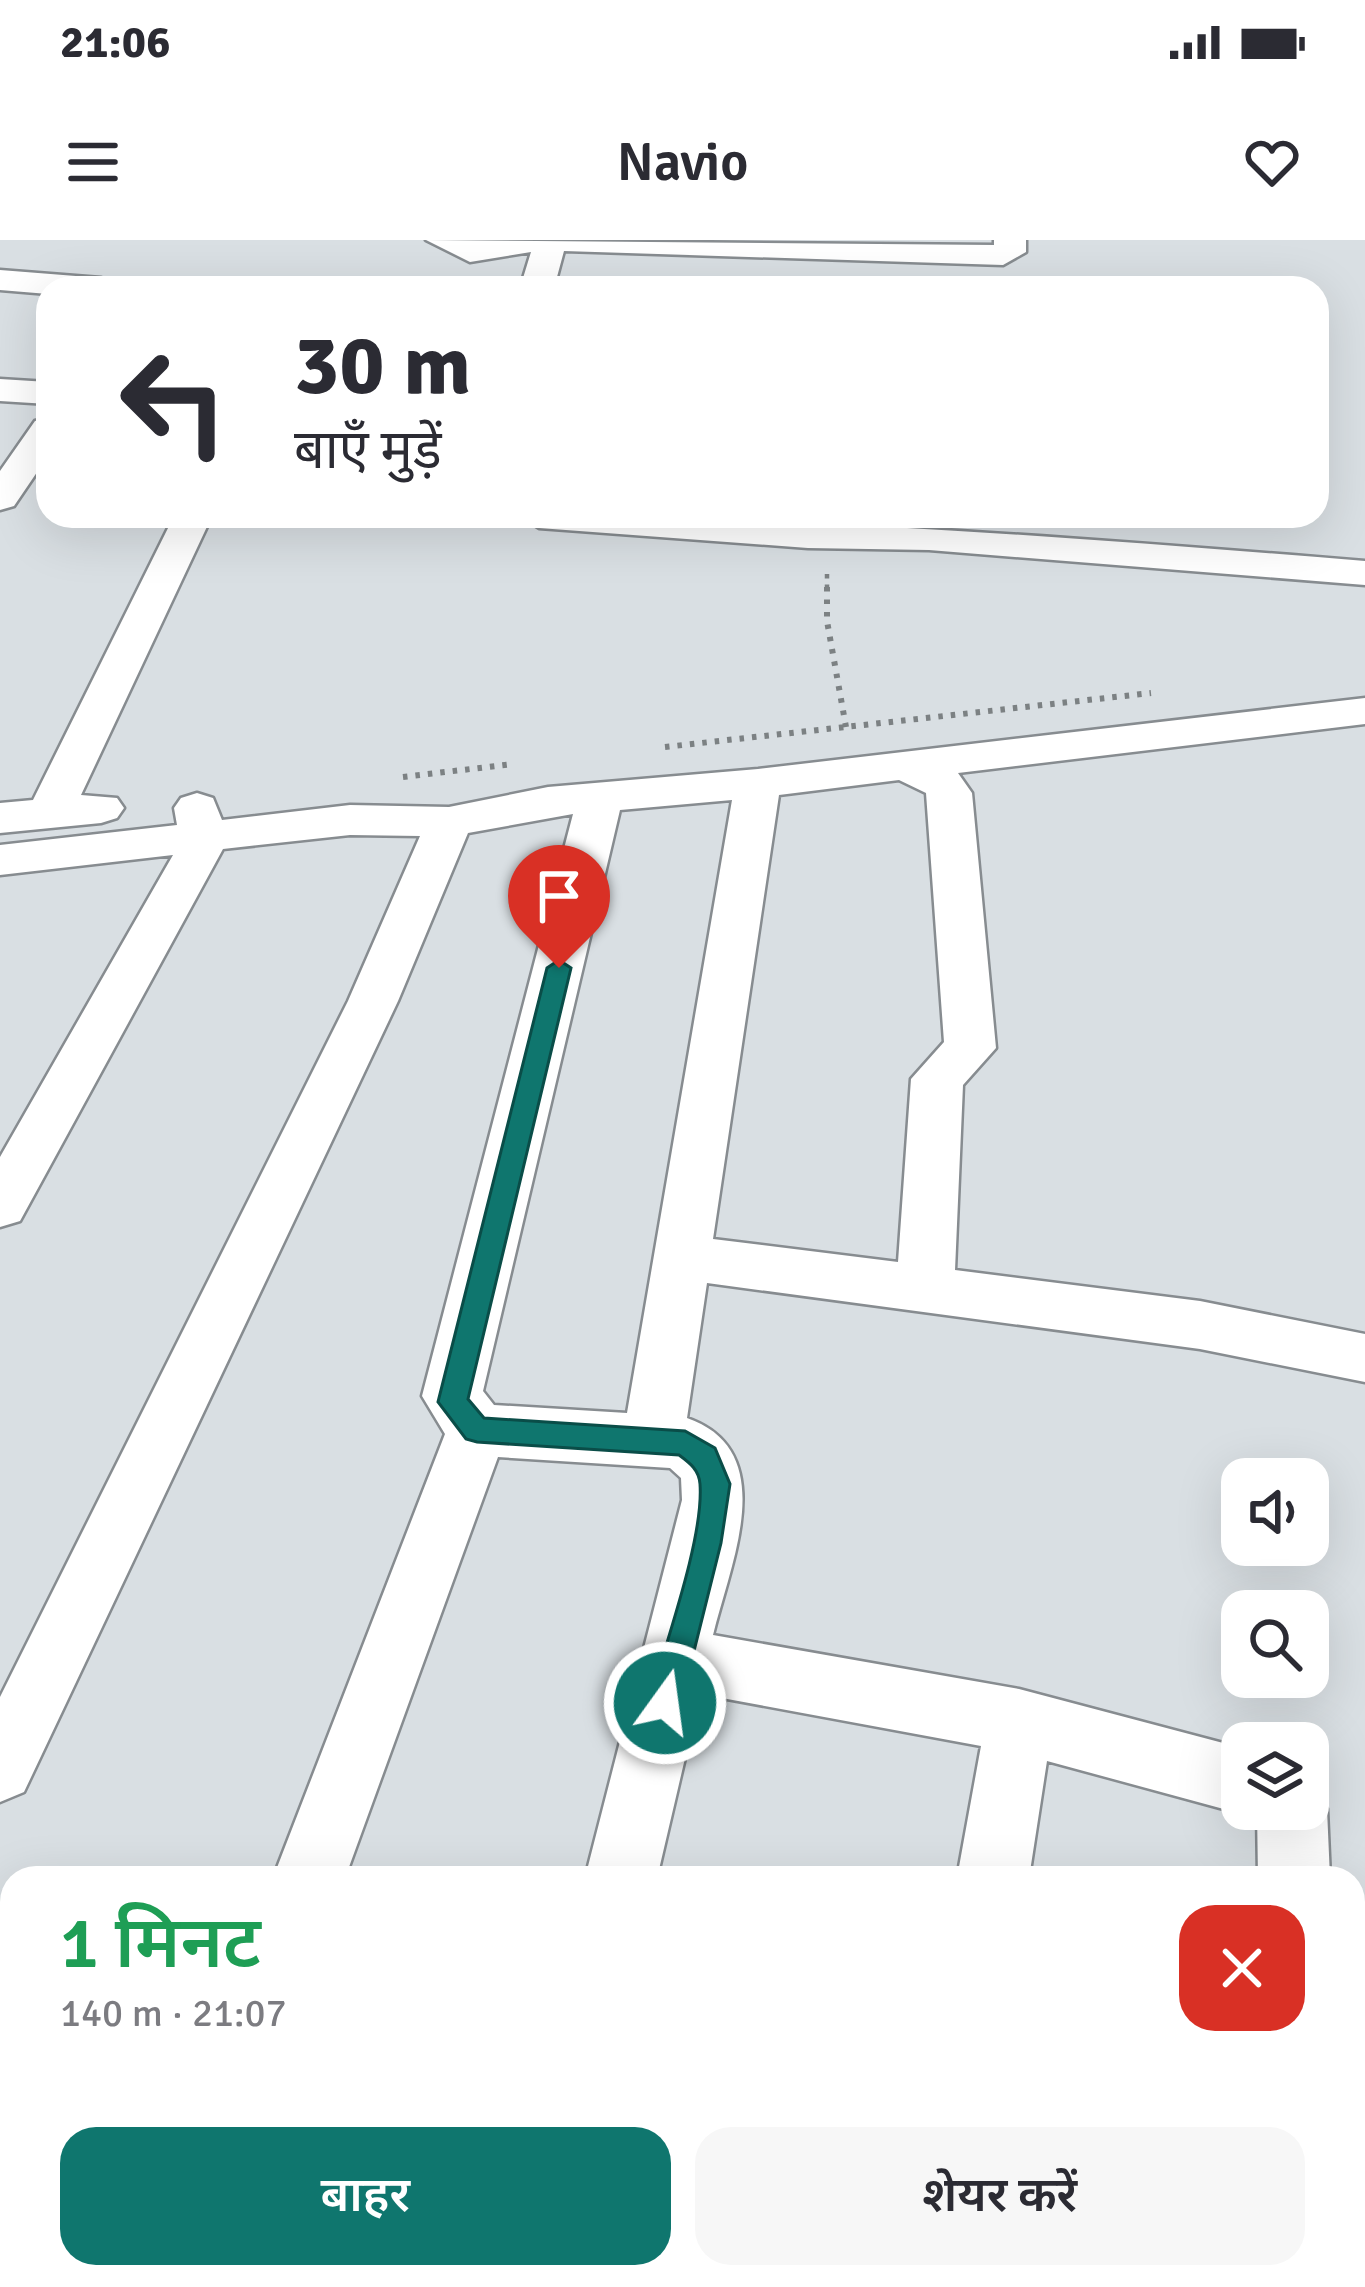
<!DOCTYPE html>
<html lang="hi">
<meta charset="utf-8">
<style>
body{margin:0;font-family:Signika,"Noto Sans Devanagari",sans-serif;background:#f7f7f7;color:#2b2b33;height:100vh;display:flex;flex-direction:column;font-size:45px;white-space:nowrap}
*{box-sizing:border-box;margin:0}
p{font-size:39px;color:#7c7c81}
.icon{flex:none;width:66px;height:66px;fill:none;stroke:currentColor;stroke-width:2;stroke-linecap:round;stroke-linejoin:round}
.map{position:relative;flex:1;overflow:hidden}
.details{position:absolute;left:0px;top:1626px;width:1365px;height:423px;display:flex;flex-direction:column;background:#fff;border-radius:36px 36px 0 0;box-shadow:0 12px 48px #0002}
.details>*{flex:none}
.hud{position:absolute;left:36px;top:36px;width:1293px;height:252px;border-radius:36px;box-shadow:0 12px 48px #0002;background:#fff;color:#2b2b33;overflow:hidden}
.tools{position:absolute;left:1221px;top:1218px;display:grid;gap:24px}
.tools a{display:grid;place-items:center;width:108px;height:108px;border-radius:24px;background:#fff;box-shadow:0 12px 48px #0002;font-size:60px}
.pin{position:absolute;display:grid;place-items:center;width:102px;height:102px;color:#fff;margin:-123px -51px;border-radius:50% 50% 50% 0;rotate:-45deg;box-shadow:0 0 12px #0007}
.pin .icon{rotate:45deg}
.me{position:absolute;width:132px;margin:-66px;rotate:14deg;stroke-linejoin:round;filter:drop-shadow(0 0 9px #0008)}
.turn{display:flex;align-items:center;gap:42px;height:252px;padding:0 60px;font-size:54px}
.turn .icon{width:156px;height:156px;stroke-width:2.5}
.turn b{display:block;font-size:84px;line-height:102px}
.round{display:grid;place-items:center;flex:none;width:126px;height:126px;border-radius:36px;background:#f7f7f7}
.head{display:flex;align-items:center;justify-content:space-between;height:204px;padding:0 60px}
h1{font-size:72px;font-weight:600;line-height:90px;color:#1e9e55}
.button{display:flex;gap:24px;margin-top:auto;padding:24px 60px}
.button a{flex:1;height:138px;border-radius:36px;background:#0f766e;color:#fff;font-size:48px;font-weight:600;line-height:138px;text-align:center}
.button a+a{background:#f7f7f7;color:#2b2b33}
.status{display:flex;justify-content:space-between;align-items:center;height:84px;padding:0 60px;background:#fff;direction:ltr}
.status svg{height:33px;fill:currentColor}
header{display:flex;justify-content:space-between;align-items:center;height:156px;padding:0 60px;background:#fff;font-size:54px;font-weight:600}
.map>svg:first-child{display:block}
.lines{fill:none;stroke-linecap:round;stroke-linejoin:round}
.minor-casing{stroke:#878c90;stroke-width:5}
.path-far1{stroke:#7c8183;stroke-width:4.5;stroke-dasharray:4.5 6;stroke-linecap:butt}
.path{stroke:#7c8183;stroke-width:6;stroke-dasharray:4.5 8;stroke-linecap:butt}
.minor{fill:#fff;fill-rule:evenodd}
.route{fill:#0f766e;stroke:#0a4d48;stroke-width:3}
</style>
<div class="status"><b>21:06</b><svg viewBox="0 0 49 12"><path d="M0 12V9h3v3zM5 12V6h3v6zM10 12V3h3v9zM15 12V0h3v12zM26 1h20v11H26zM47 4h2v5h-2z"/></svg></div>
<header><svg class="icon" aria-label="menu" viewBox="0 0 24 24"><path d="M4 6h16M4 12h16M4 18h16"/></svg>Navio<svg class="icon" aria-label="heart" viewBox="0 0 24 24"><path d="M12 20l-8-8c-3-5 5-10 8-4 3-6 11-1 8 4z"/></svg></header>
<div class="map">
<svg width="1365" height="2047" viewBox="0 0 1365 2047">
<rect width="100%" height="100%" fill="#d9dfe3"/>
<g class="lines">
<defs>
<path id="minor" d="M426,0l568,5v-5h32v12l-23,13 -439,-14 -10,37h-34l11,-36 -61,10z
M0,30l101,8 17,10h-70v6l-48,-4z
M0,139l48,3v22l-48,-3z
M48,178v38l-34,50 -14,4v-39l35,-50z
M174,276h38l-131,279 36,3 7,10 -7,10 -16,5 -101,10v-30l33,-3z
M520,276c282,0 563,22 845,45v24l-436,-35 -121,-2 -269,-20z
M1365,458v26l-407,49 14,20 24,255 -33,37 -8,185 245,31 165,33v48l-165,-33 -493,-66 -20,135c95,33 43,146 26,217l306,54 223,59v61h14l-14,5 -195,-53 -18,117h-72l24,-132 -281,-52 -43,184h-72l97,-378 -1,-22 -11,-10 -172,-11 -153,421h-72l172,-444 -23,-38 151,-582 -105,19 -70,168 -374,791 -24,10v-105l348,-696 72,-165 -70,-1 -127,14 -203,372 -20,6v-70l173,-302 -173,20v-30l177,-20 -3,-17 7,-10 16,-5 16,5 9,22 128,-15 99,2 99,-20 210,-18zM899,540l27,13 18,249 -33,37 -13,183 -185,-23 66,-444zM732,560l-105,613 -133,-8 -11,-14 137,-581z
M1308,1541l9,4 10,24 3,69h-72l-1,-69h51z
M0,1770l12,3v76l-12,-3z
M115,2037h82l-4,10h-82z
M475,2037h82l-2,10h-82z
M888,2037h82l-2,10h-82z
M1247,2037h82v10h-82z"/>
</defs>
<use href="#minor" class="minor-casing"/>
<path class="path-far1" d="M827,334v16"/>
<path class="path" d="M827,347v34l19,106
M665,507l486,-54
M403,537l110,-13"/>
<use href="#minor" class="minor"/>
</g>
<path class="route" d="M559,720l12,8 -103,431 16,19 201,13 30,17 15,36 -9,59 -40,160 -4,11 -12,4 -11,-4 -5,-11c15,-56 55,-164 51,-219 -1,-14 -10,-21 -21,-29l-202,-13 -11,-3 -28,-37 109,-434z"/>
</svg>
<div class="tools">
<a><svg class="icon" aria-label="sound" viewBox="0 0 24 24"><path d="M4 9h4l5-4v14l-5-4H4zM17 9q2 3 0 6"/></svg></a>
<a><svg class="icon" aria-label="search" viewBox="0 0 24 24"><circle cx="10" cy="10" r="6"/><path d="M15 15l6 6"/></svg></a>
<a><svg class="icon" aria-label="layers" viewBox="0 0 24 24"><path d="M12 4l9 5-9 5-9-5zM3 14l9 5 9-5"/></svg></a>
</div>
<div class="pin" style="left:559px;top:728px;background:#d93025"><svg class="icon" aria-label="arrive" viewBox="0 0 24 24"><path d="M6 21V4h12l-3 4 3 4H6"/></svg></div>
<svg class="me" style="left:665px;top:1463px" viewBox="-20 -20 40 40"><circle r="17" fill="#0f766e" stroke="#fff" stroke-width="3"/><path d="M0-11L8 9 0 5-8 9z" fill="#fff"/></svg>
<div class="hud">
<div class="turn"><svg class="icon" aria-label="left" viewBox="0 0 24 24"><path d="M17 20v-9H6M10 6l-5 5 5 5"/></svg><div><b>30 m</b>बाएँ मुड़ें</div></div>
</div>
<section class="details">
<div class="head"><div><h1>1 मिनट</h1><p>140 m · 21:07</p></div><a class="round" style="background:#d93025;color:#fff"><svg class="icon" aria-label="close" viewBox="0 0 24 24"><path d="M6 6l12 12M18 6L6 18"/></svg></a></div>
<div class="button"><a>बाहर</a><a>शेयर करें</a></div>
</section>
</div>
